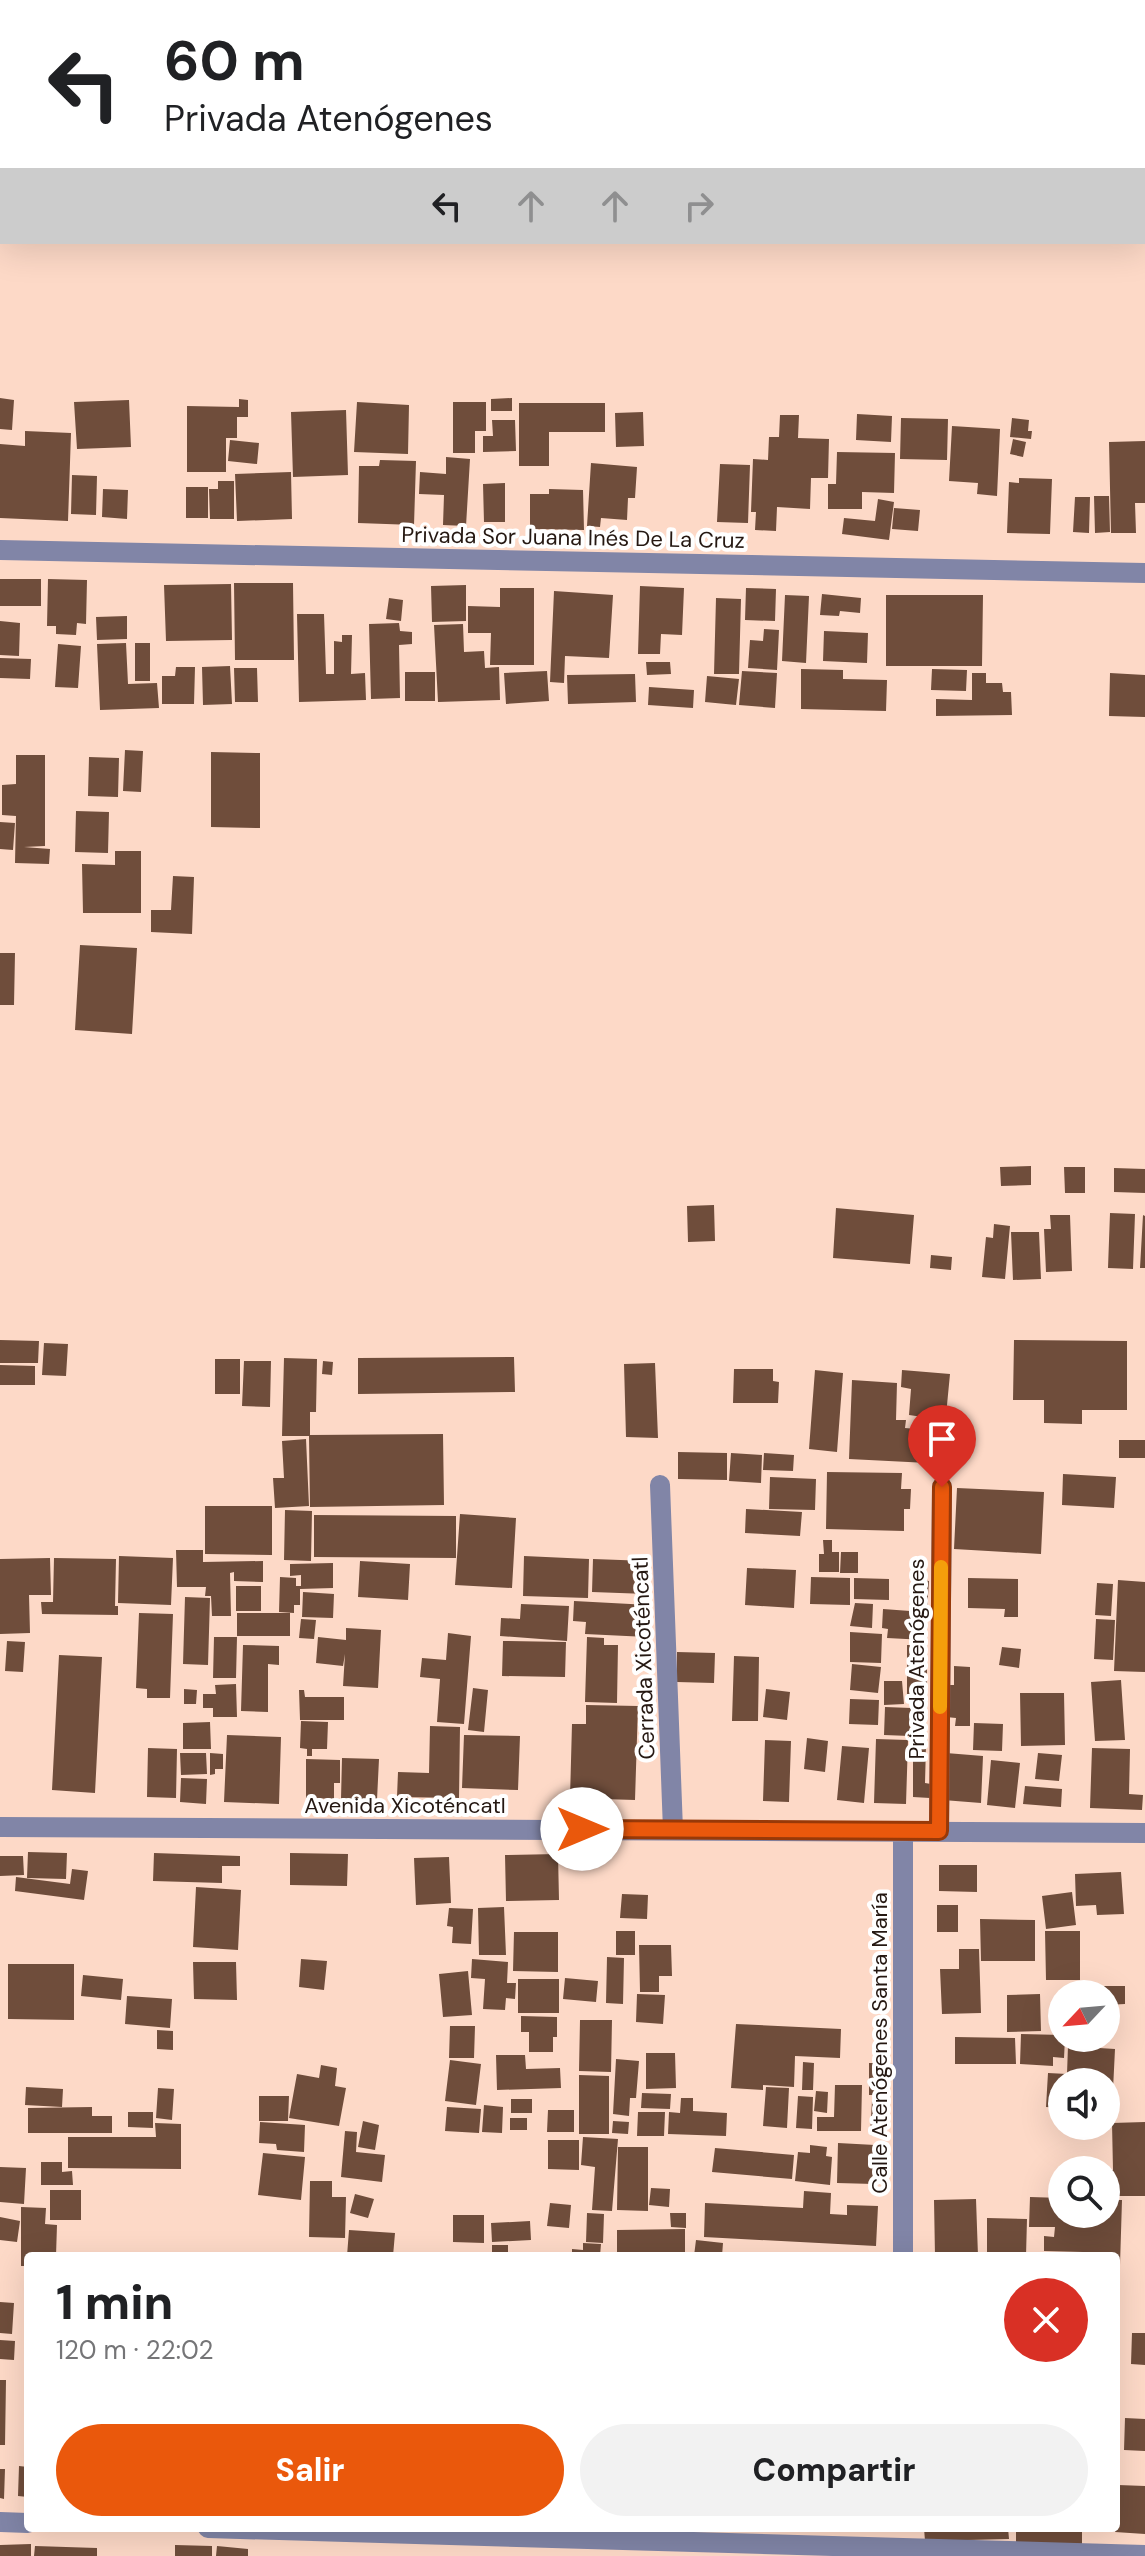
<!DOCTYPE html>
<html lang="es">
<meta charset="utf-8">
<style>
body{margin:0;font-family:"DM Sans",sans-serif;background:#f2f2f2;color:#202124;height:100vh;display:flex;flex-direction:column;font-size:30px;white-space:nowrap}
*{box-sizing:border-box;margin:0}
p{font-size:26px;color:#757577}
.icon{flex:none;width:44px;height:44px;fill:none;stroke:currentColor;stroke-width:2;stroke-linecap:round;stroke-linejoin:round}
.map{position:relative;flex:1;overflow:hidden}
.drawer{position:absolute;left:24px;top:2252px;width:1096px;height:280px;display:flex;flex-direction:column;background:#fff;border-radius:8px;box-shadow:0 8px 32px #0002}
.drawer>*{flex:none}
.banner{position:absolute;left:0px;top:0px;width:1146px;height:244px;box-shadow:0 8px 32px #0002;background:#fff;color:#202124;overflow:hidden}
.needle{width:52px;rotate:244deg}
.controls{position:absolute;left:1048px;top:1980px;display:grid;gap:16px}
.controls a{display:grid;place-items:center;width:72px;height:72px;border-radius:50%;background:#fff;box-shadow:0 8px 32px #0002;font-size:40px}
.pin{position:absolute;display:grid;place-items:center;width:68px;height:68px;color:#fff;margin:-82px -34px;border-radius:50% 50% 50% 0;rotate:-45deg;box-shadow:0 0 8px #0007}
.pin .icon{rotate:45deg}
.me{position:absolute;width:88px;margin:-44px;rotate:90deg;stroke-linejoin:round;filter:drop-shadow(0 0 6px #0008)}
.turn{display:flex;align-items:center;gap:28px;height:168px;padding:0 32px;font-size:36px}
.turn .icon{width:104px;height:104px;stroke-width:2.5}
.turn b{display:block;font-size:56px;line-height:68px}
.lanes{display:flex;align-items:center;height:76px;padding:0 32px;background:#0003;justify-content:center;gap:40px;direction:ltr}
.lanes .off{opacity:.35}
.round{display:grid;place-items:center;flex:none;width:84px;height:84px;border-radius:42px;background:#f2f2f2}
.summary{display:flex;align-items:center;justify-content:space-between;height:136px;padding:0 32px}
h1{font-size:48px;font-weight:800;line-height:60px}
.button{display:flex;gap:16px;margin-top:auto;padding:16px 32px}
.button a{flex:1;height:92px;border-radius:48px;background:#ea580c;color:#fff;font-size:32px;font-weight:800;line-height:92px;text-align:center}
.button a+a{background:#f2f2f2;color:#202124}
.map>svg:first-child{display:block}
.building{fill:#6f4d3b}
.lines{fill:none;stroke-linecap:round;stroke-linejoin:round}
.minor{stroke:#8185a7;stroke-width:20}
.route-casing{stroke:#983908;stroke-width:20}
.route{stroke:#ea580c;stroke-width:14}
.slow{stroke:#f59e0b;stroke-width:14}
.labels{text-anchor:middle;stroke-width:8;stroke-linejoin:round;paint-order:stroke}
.street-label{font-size:22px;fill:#251812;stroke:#fff}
</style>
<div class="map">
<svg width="1145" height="2556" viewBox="0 0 1145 2556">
<rect width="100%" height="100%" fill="#fdd9c7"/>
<path class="building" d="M0,398l14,2 -2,30 -12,-1z
M512,398v13h-21v-12z
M239,399l9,1v17h-11v21h-11v34h-39v-66l52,1z
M129,400l2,47 -54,2 -3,-47z
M357,402l52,3 -1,49 -54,-2z
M453,402h33v29h-11v22h-22z
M519,403h86v29h-56v34h-30z
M346,410l2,65 -55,2 -2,-65z
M643,412l1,34 -28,1 -1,-34z
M857,414l35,2 -1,26 -35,-2z
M780,415h19l-1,23 31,1 -1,39h-17l-1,31 -33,-2 -1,24 -21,-1 1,-18h-5l2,-53 15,1 1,-23h10z
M901,418l47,1 -1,41 -47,-1z
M1012,418l17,2 -1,11h4l-1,8 -21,-2z
M492,420h23l1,31 -33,1v-16h10z
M952,426l48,3 -3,67 -20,-2 1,-11 -29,-2z
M25,431l46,2 -3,88 -68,-3v-74l25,2z
M1013,439l13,3 -3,15 -13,-3z
M230,440l29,3 -2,21 -29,-3z
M1145,441v62h-10l1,30h-25l-2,-91z
M837,452l58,1 -1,40 -32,-1v17h-34v-25h8z
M446,457l24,2 -4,67 -23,-1 1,-30 -25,-1 1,-22 26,2z
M380,460l36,1 -2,64 -56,-2 1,-57h20z
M591,463l46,4 -2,31h-7l-1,22 -26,-2 -1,9 -13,-1z
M720,464l30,1 -2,58 -31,-1z
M291,472l1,47 -55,2 -2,-47z
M72,475l25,1 -1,39 -25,-1z
M1019,478l33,1 -2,55 -43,-1 2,-51 10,1z
M218,481h16v38h-24l-1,-30h9z
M505,483v39h-21l-1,-38z
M186,487h22v31h-22z
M103,489l25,1 -1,29 -25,-2z
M549,489l34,1 1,40 -54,-1v-35h19z
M1094,496h15l1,36 -15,1z
M1075,497h15l-1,36 -16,-1z
M878,499l16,3 -5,38 -47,-6 2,-16 31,3z
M894,508l26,2 -2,21 -26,-2z
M0,579h41v27h-41z
M48,579l39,1 -1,44 -9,-1 -1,12 -20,-1v-8h-9z
M234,583h59l1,77h-59z
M231,584l1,56 -66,1 -2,-56z
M466,585v36l-34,1 -1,-36z
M640,586l44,2 -2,47 -21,-1 -1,20h-22z
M500,588h34v77h-44l1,-32h-23v-27l32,1z
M746,588l30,1 -1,32 -30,-1z
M554,591l59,4 -4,63 -44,-2 -1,27 -14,-1z
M822,594l39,4 -1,15 -20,-2 -1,5 -19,-1z
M785,595l24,1 -3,67 -24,-2z
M886,595h97l-1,71h-96z
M389,598l14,2 -2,21 -15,-2z
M716,598l25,1 -2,75h-25z
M297,614h27l2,60h8v-33l8,1v-7h10l-1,39 14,-1 1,27 -67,2z
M127,616v23l-30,1 -1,-23z
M0,621l20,2 -1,33 -19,-1z
M399,623l1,8 12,1v12l-13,1 1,53 -29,1 -2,-75z
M463,624l1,28 20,-1 1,17 14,-1 1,33 -62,2 -4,-77z
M764,629l15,1 -2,40 -29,-2 2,-28 13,1z
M824,631l44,2 -1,30 -44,-2z
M126,643l2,41 29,-1 2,25 -59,2 -3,-66z
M135,643h15v38h-15z
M58,644l23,2 -3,42 -23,-1z
M0,658l31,1 -1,20 -30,-1z
M646,662h24l1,12 -24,1z
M230,666l2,38 -29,1 -1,-38z
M176,667h19l-1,37h-32v-28h13z
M234,668h23l1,34h-23z
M801,669l42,1v9l44,1 -1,31 -85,-2z
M932,669l35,1 -1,21 -35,-1z
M547,671l2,30 -43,3 -2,-31z
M742,671l35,2 -2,35 -36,-3z
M405,672h30v29h-30z
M972,673h14v10h16l1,9h8l1,23 -76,1v-17l36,1z
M1110,673l35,2v42l-36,-1z
M635,674l1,28 -68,2 -1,-29z
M707,676l32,3 -3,26 -31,-3z
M649,687l45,3 -1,18 -45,-3z
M125,750l18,1 -2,41 -18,-1z
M211,752l49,1v75l-49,-1z
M16,755h29v91l-21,1 26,2 -1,15 -34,-1 1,-47 -14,-1v-30l14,-1z
M89,757l30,1 -1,39 -30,-1z
M76,811l33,1 -1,41 -33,-1z
M0,822l15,1 -2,27 -13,-1z
M115,851h26v62h-58l-1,-49 33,1z
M173,876l21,1 -2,57 -41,-2v-22h20z
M80,945l57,3 -5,86 -57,-4z
M0,953h15l-1,52h-14z
M1031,1166v19l-30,1 -1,-19z
M1064,1167h21v26h-20z
M1114,1168l31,1v24l-31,-1z
M714,1205l1,36 -27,1 -1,-36z
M836,1208l78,7 -4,49 -77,-6z
M1110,1213l25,1 -2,55 -25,-1z
M1050,1215h20l2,56 -26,1 -2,-43h7z
M1143,1215l2,1v52h-5z
M994,1224l16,2 -5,53 -23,-2 4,-40 7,1z
M1011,1232h28l2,47 -28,1z
M931,1255l21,2 -1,13 -21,-2z
M0,1340l39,1 -1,22h-38z
M1014,1340l113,1v69h-45v14l-38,-1v-23h-31z
M44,1343l24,1 -2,32 -24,-1z
M514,1357l1,35 -157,2v-36z
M284,1358l33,1 -1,53h-6v23l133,-1 1,71 -134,2 -1,-71h-27z
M215,1359h25v35h-25z
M244,1361h27l-1,46 -28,-1z
M323,1361l10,1 -1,13 -10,-1z
M655,1363l3,75 -32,-1 -2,-73z
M0,1365l35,1v19h-35z
M734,1369h39v12l6,1 -1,21h-45z
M815,1370l28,3 -6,79 -28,-3z
M902,1370l48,4 -6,62 -22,-3 1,-16 -14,-2 2,-26 -10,-2z
M852,1380l45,3 -1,37h10l-1,8 11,1v11h13l-1,23 -79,-4z
M306,1439l3,67 -34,2 -2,-30h11l-2,-37z
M1119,1440h26v18h-26z
M678,1452l49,1v27l-49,-1z
M731,1453l31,2 -1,28 -32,-2z
M764,1453l30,2 -1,16 -30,-1z
M827,1472l75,1 -1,16h10l-1,20h-6v22l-78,-2z
M1063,1474l53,3 -2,31 -52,-3z
M770,1477l46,2 -1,31 -46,-1z
M957,1488l87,4 -3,62 -87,-5z
M205,1506h67v49l-67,-1z
M746,1509l56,3 -2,24 -55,-3z
M285,1510l27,1 -1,50 -27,-1z
M460,1514l56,4 -4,70 -57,-3z
M314,1515l142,1v42l-142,-1z
M823,1540h9v12h7v20h-20v-18h5z
M176,1550h27v12l60,-1v21l-29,-1v-9l-4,1 1,43h-19l-1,-20h-6l1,-9h-29z
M841,1552h17v21h-18z
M119,1556l54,2 -2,47 -53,-2z
M524,1556l65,3 -1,39 -65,-2z
M50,1558l1,37h-22l1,38 -30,1v-75z
M54,1558l62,1 -1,47h3v9l-76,-1 -1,-12h12z
M593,1559l55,2 -1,33 -55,-2z
M360,1561l50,3 -2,36 -50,-3z
M333,1563v25l-33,1v16h-6v8l-15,-1 1,-35 16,1v8h5v-11l-11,1v-12z
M747,1568l49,2 -2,38 -49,-3z
M811,1577l39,1v27l-40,-1z
M854,1578l35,1v21l-35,-1z
M968,1578l50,1v38h-14l1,-8 -37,-1z
M912,1579l17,2 -4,59 -38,-2 1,-9 -6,-1 1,-19 27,2z
M1118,1580l27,2v90l-31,-1z
M1097,1583l16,1 -2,32 -16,-1z
M236,1586h25v25h-25z
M303,1592l31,2 -1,24 -31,-1z
M185,1597l25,1 -2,67 -25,-1z
M574,1601l75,4 -2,32 -62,-3 1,-12 -13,-1z
M855,1603l18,1 -1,24 -22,-2z
M521,1604l48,2 -2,35 -67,-5 1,-18 19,1z
M139,1613l34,1 -3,84h-23v-9l-11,-1z
M237,1613h53v23h-53z
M301,1619l15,1 -2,19 -15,-1z
M1096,1619l19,1 -2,40 -19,-1z
M346,1628l35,2 -3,58 -35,-2 2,-32 -2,12 -27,-3 2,-26 28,3z
M850,1632l32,2 -1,29 -31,-1z
M448,1633l23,3 -7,88 -27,-2 3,-43 -20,-2 2,-19 24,2z
M214,1637h23l-1,41h-23z
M587,1637l17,1v7h14l-1,58 -32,-1z
M7,1641l18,1 -2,30 -18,-1z
M503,1641l63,1 -1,35 -63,-1z
M243,1645l36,1v19l-11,-1v48l-27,-1z
M907,1645h20v49h-20z
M1002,1647l19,2 -2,19 -20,-3z
M677,1652l38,1 -1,30 -37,-1z
M59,1655l43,2 -7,136 -43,-3z
M734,1656l25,1 -1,64h-26z
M852,1664l29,3 -3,26 -28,-3z
M954,1666l16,1v59h-15l1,-8 -10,-1v-32h8z
M1121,1680l4,60 -30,1 -4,-59z
M884,1681h18l2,23 -20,1z
M236,1684l1,33h-24v-9h-10v-14h13l-1,-9z
M473,1688l15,2 -4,42 -16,-2z
M184,1689l13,1 -1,14h-12z
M766,1689l24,3 -3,28 -24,-3z
M299,1690h5l1,7h39v23h-44z
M1020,1693h44l1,52 -44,1z
M850,1699l29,1 -1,25 -29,-1z
M586,1705l52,1 -3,94 -65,-2 2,-74h14z
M885,1707l26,1 -1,28 -26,-1z
M301,1721l27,1 -1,27h-15v7h-5v-7l-7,-1z
M210,1722l1,27h-28v-26z
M974,1723l29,1 -1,27 -29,-1z
M430,1726l30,1 -1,71 -62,-1 1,-25 31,1z
M227,1735l54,2 -2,67 -55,-2z
M464,1735l56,1 -2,54 -56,-2z
M807,1738l21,3 -3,31 -21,-3z
M876,1739l32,1 -2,64 -32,-1z
M765,1740l26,1 -2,61 -26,-1z
M926,1745l-1,38 6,1 -1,14 -17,-1v-51z
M842,1746l27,2 -5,55 -27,-3z
M148,1748l29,1 -1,49 -29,-1z
M1092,1748l38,1 -1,45 14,1 -1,15 -52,-2z
M180,1753h26l1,21 -26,1z
M210,1753l13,1v15h-8v5l-5,1z
M946,1753l37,3 -2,47 -38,-3z
M1038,1753l24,2 -3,26 -24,-2z
M342,1758l37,1 -2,41 -36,-1z
M306,1759l34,1v23h-6v16l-28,-1z
M991,1760l29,3 -5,45 -28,-3z
M181,1778l26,1 -1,25 -26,-2z
M1025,1786l37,3 -1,18 -38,-3z
M28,1852l39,1 -1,26 -39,-1z
M154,1853l86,3v10h-18v17l-69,-2z
M290,1853l58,1 -1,32 -57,-1z
M558,1854l1,46 -53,1 -1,-46z
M0,1856h23l1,19 -24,1z
M449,1857l2,46 -35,2 -2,-47z
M939,1865h38v27l-38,-1z
M72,1869l16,2 -4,29 -69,-9 1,-14 54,7z
M1121,1872l3,42 -27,1 -1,-10 -20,1 -1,-32z
M196,1887l45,3 -3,60 -45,-3z
M1072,1892l4,33 -30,4 -4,-33z
M622,1894l26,1 -1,24 -27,-1z
M937,1905h21v27h-21z
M504,1907l2,48h-27l-1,-47z
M449,1908l24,1 -2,35 -19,-1 1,-16 -6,-1z
M980,1919l55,1v41h-54z
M616,1931h19v24h-19z
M1045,1931h35v49h-34z
M514,1932h44v40l-45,-1z
M639,1945h32l1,31h-13v16h-19z
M959,1949h20l2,64 -39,1 -2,-45h19z
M607,1957l17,1 -1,46 -17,-1z
M301,1959l26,2 -3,29 -25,-3z
M472,1959l36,3 -1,21h9l-1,16 -9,-1 -1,12 -22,-1 2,-30 -14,-1z
M193,1962h43l1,38 -43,-1z
M8,1964h66v56l-66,-1z
M468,1971l4,44 -29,2 -4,-43z
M83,1975l40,4 -2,21 -40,-4z
M565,1978l33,3 -2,21 -33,-3z
M518,1979h41v34h-41z
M1083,1986h42v18l-19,1v-11h-23z
M637,1994l28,1 -2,29 -27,-2z
M1040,1994l1,37 -34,1v-37z
M127,1996l45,3 -2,29 -45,-4z
M521,2016l36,1v20h-4v15h-24v-20h-8z
M580,2020h32l-1,52 -32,-1z
M736,2024l105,5 -1,29 -45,-2 -1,31 -31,-2v5l-32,-2z
M450,2026h25l-1,32h-25z
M157,2030l16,1v19l-16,-1z
M1021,2034l41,1v3h3l-1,20 -11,-1v9l-33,-2z
M955,2037l60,1 1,26h-61z
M1068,2046l47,3 -3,61h-6v-28h-44v26l-16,-1 2,-34 19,1z
M646,2053h29l1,35 -30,1z
M496,2055h29l1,14 34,-1 1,20 -64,2z
M616,2059l23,2 -3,37h-6l-1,18 -16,-2z
M450,2060l31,4 -5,41 -31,-4z
M803,2062l11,1 -1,27h-11z
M869,2063h13v32h-13z
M321,2065l16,3 -2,18 11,2 -7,38 -50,-8 8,-44 22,4z
M579,2075l30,1v58h-30z
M835,2085h27l-1,46h-44v-14h17z
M26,2087l37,2 -1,18 -37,-2z
M766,2087l23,1 -2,40 -24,-2z
M158,2088l16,1 -2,31 -16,-2z
M816,2091l12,1 -1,21 -13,-2z
M642,2093l29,1 -1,15 -29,-1z
M259,2096h30l-1,25h-29z
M798,2096l15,1 -1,32 -16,-1z
M681,2098h12v13l34,2 -1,23 -58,-2 1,-22 11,1z
M511,2099h21v14h-21z
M872,2101h16l-3,36 -15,-2z
M484,2105l19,2 -1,26 -20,-1z
M92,2107v9h20v17h-84v-25z
M447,2107l34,2 -2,24 -34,-2z
M548,2110h26v22h-27z
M128,2112h25v16l-25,-1z
M638,2112h27l-1,24h-27z
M510,2118h17v12h-17z
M363,2121l16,4 -4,25 -17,-3z
M613,2121l16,1 -1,12 -16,-1z
M260,2122l45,3 -1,27 -27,-2 -1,-6 -17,-1z
M1145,2122v74h-39v-26h7l-1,-47z
M155,2123l26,1v45l-113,-1v-31h88z
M345,2131l12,1 -1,20 29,3 -3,27 -41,-5z
M583,2137l35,2 -6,72 -20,-1 3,-43 -14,-2z
M548,2140h31v30l-31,-1z
M838,2143l37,2 -1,39 -37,-1z
M810,2145l17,2 -1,9 6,1 -2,28 -35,-4 3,-29 12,1z
M618,2147h30v64l-31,-1z
M715,2148l79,7 -2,24 -80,-7z
M263,2153l42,4 -4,43 -43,-5z
M41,2162h21v10l10,-1 1,14h-32z
M0,2167l26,1 -2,36 -24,-2z
M310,2181h22v16h14l-1,41 -36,-1z
M651,2188l19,1 -1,18 -20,-2z
M50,2190h31v30h-31z
M804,2191l27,2 -1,21 17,1v-10l31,1 -2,40 -172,-9 1,-34 98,5z
M355,2194l19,5 -6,19 -18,-5z
M1030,2197l32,1v16h44v-14h16l-2,65h-4v-9h-33v-4l-39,-1v-15l10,1 1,-10h-26z
M976,2199l2,57h-43l-1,-56z
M550,2203l21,2 -2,23 -22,-2z
M21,2207l25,1 -1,16 12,1 -1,31h-28v10h-7z
M587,2213l17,1 -1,29 -17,-1z
M670,2213h16v15l-15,-1z
M453,2215h31v28l-31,-1z
M0,2217l20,4 -3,21 -17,-2z
M987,2218l40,1 -1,37h-39z
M530,2221l1,19 -39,2 -1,-19z
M685,2229v27h-68v-26z
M349,2230l46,3 -2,23h-46z
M696,2240l27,3 -1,13h-28z
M583,2243l18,1 -1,12h-28v-7l11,1z
M492,2245h16v11h-45v-4l29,1z
M0,2302l14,1 -2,31 -12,-1z
M1132,2333h13v32l-14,-1z
M0,2340l15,1 -1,19 -14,-1z
M0,2380h6l-1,65h-5z
M1125,2418l20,1v32l-21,-1z
M1116,2419h4l-1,30h-3z
M19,2466l9,1v30l-10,-1z
M0,2469h5l-1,30 -4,-1z
M1118,2485l27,1v48l-30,-2z
M924,2528h84l1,11 -84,2z
M1016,2528h93v4h-27v13h-66z
M31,2544v12h-31v-11z
M175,2545l37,1v10h-37z
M35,2546l62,2v8h-63z
M217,2546l31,3v7h-32z"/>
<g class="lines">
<path class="minor" d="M0,550l1145,23
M660,1485l13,345
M0,1827l1145,6
M939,1831l3,-344
M903,2256v-425
M0,2522l28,1
M208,2528l937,27"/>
</g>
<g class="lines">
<defs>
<path id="route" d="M582,1829l357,2 3,-344"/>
</defs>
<use href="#route" class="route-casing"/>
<use href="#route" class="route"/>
<path class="slow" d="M940,1707l1,-140"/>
</g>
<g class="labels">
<g class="street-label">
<text transform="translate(573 537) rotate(1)" y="8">Privada Sor Juana Inés De La Cruz</text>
<text transform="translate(643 1658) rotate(-92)" y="8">Cerrada Xicoténcatl</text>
<text transform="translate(916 1659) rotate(-90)" y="8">Privada Atenógenes</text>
<text x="405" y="1813">Avenida Xicoténcatl</text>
<text transform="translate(879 2043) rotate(-90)" y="8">Calle Atenógenes Santa María</text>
</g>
</g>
</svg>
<div class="controls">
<a><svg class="needle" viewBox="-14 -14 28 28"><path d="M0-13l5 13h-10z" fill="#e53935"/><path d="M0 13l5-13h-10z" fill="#757577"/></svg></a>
<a><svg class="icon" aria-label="sound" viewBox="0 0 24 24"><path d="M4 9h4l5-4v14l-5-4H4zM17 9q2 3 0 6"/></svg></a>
<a><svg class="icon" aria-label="search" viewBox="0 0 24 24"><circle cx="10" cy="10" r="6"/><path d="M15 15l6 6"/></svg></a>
</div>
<div class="pin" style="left:942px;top:1487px;background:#d93025"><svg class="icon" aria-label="arrive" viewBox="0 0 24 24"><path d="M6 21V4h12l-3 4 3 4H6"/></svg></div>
<svg class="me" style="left:582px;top:1829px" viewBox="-20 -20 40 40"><circle r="19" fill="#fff"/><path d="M0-13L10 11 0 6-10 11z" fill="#ea580c"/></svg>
<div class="banner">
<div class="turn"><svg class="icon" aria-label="left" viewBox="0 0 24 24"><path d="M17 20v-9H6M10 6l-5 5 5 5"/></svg><div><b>60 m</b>Privada Atenógenes</div></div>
<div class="lanes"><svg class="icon" aria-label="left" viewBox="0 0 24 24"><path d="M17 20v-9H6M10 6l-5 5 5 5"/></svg><svg class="icon off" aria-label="ahead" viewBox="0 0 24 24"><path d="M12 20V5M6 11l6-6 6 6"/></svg><svg class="icon off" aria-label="ahead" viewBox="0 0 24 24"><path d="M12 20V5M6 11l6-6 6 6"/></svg><svg class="icon off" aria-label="right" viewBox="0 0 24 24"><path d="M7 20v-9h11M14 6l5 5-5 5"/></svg></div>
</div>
<section class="drawer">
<div class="summary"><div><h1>1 min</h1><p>120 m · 22:02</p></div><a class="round" style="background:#d93025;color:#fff"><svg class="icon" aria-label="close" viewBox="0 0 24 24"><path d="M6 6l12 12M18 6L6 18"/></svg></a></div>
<div class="button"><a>Salir</a><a>Compartir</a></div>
</section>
</div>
